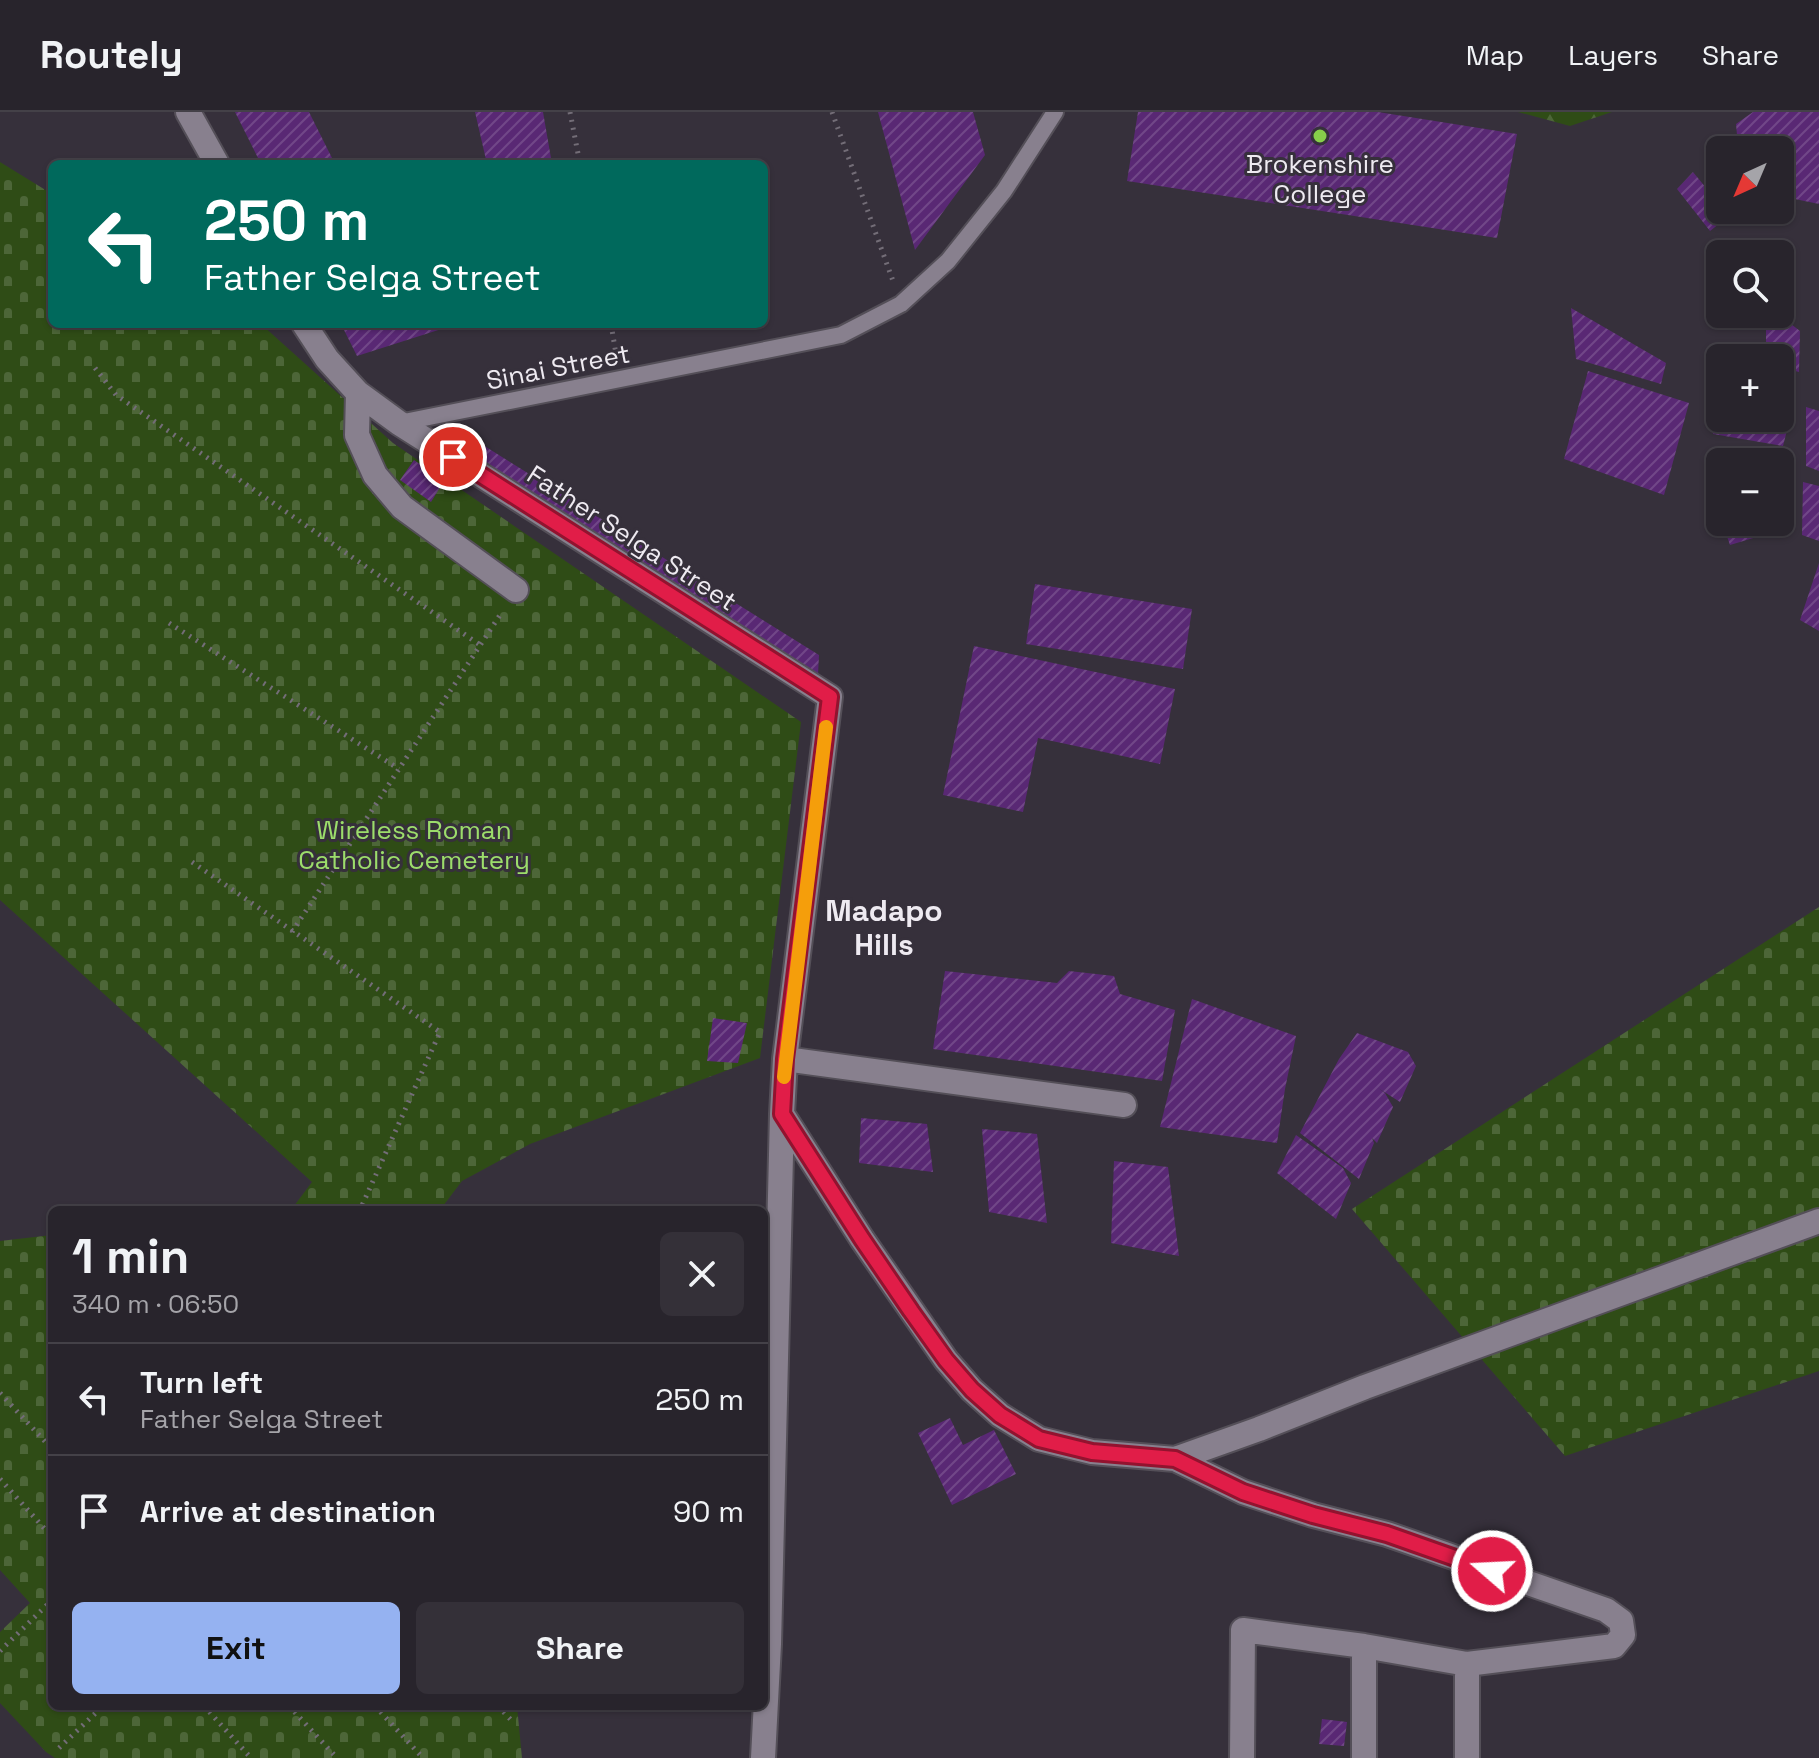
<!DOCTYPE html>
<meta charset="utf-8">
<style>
body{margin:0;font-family:"Space Grotesk",sans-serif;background:#343038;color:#f1f3f6;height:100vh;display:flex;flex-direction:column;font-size:30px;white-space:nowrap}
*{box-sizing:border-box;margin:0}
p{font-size:26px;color:#a5a4a9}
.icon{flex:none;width:44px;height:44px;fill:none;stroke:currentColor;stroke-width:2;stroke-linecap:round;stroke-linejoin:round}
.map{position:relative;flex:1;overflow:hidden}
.sheet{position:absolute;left:48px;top:1094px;width:720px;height:504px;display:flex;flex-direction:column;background:#28242c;border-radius:12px;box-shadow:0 2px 6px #0004,0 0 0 2px #444148}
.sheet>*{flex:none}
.banner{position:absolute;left:48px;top:48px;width:720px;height:168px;border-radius:12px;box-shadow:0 2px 6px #0004,0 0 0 2px #444148;background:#00695c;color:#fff;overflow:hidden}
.needle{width:52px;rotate:224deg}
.tools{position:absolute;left:1706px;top:24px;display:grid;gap:16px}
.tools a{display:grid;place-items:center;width:88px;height:88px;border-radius:12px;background:#28242c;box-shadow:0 2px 6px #0004,0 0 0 2px #444148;font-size:40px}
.pin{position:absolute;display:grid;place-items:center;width:68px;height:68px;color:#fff;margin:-34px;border:4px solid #fff;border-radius:50%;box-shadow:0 2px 8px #0007}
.me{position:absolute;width:88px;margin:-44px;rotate:289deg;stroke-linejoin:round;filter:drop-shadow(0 0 6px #0008)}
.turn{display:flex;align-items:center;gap:28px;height:168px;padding:0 24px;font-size:36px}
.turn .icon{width:104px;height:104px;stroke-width:2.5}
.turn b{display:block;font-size:56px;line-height:68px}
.round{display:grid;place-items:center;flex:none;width:84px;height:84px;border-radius:12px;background:#343038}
.head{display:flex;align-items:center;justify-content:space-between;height:136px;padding:0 24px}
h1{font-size:48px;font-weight:800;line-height:60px}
.cta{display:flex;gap:16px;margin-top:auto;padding:16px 24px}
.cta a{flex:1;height:92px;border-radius:12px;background:#95b2f1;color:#111;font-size:32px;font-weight:800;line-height:92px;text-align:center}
.cta a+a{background:#343038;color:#f1f3f6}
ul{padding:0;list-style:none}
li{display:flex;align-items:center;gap:24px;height:112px;padding:0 24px;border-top:2px solid #444148}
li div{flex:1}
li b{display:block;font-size:30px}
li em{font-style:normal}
header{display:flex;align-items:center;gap:48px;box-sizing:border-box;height:112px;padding:0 40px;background:#28242c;border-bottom:2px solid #444148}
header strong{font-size:38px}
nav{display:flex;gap:44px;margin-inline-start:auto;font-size:28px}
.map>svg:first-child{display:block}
.forest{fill:url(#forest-firs)}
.cemetery{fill:url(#cemetery-stones)}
.building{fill:url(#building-hatch)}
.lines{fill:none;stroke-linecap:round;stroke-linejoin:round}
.lane-casing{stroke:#544f58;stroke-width:20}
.street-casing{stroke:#544f58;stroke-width:28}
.path{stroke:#736d77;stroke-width:5;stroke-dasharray:2 6;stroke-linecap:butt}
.lane{stroke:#88808e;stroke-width:16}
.street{stroke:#88808e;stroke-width:24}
.route-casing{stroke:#92132f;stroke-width:20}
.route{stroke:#e11d48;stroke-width:14}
.slow{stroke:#f59e0b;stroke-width:14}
.poi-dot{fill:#87cf4a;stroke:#36303b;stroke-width:3}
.labels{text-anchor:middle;stroke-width:6;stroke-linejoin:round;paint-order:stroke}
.poi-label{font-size:26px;fill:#eeeaf1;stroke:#36303b}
.street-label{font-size:26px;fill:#eeeaf1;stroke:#36303b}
.park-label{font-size:26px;fill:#9cdd6b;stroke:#36303b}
.quarter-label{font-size:30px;font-weight:bold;fill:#eeeaf1;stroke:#36303b}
</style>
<header>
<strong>Routely</strong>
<nav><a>Map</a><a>Layers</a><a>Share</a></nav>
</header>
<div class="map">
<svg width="1819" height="1646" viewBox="0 0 1819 1646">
<defs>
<pattern id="forest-firs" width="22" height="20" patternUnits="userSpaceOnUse" patternTransform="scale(2)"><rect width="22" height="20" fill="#2f4c16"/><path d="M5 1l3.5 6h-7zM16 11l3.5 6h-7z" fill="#4d6638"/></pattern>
<pattern id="cemetery-stones" width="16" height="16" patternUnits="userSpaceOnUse" patternTransform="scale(2)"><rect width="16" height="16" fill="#2f4c16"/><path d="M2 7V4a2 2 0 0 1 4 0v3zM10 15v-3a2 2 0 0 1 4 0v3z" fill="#4d6638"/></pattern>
<pattern id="building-hatch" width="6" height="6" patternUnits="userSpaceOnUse" patternTransform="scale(2)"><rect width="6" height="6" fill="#592874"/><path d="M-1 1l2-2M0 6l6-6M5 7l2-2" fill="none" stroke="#714788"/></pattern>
</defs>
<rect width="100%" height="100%" fill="#36303b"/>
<path class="forest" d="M1518,0h94l-42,14z"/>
<path class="cemetery" d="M0,50l52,32v130h209l132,119 408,279 -41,336 -230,86 -68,37 -22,29h-149l21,-28 -312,-282z
M1819,795v464l-254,85 -213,-247z
M52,1123v471h465l5,52h-467l-9,-6 -46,-49v-71l30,-29 -30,-33v-329z"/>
<path class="building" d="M235,0h74l26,52h-74z
M475,0h68l9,52h-65z
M878,0h95l12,43 -70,95z
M1138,0h240l139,22 -20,104 -370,-57z
M1753,0h66v92l-39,-8v-46h-33l-9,-4 -2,-22z
M1693,60l27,33v5h4l5,6 -19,15 -33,-42z
M1571,196l95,55 -5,21 -85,-25z
M1766,202h12l22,17 -1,41 -19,-5v-9h-14z
M341,212h113v1l-97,31z
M1588,259l101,32 -25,92 -100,-36z
M1707,268l13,2v36h60v-26l16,3 -13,51 -70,-12z
M1806,295l13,4v60l-13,-5z
M467,323l352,220 -1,20 -359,-225z
M414,348l30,21 -13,21 -31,-22z
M1780,363l13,51 -63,19 -8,-23h58z
M1803,370l16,4v55l-17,-6z
M1720,372v33l-11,-30z
M1819,451v68l-19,-11z
M1035,472l157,25 -9,60 -157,-25z
M974,534l201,43 -15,75 -122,-26 -15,74 -80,-17z
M945,859l112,12 12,-12 45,5 6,18 55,16 -13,71 -229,-32z
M1192,887l104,37 -11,53 -8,54 -117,-16z
M713,906l34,5 -9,40 -31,-2z
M1357,921l51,19 8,14 -16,36 -22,-14 7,5 8,14 -16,36 -5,-5 2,5 -15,36 -59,-46 39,-74z
M861,1006l66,6 6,48 -74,-9z
M982,1017l55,5 10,89 -58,-11z
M1296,1023l47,33 8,15 -15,36 -59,-46z
M1114,1049l54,6 11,89 -68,-13z
M950,1306l13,27 31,-15 22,44 -64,31 -34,-72z
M1322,1607l25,3 -3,24 -25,-2z"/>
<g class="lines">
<defs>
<path id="lane" d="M399,311l442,-88 60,-31 47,-43 56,-70 51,-79"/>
<path id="street" d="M188,0l29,52
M304,212l23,35 31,34 41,30 431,274 -45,362 -3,55 -13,530 -6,114
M358,281l-1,42 18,40 27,32 114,83
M785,947l339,46
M782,1002l80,125 84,121 26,30 28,25 39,24 53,13 83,7 68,33 70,23 74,19 219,76 15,11 2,14 -9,11 -147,18 -103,-18 -121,-16 -1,128
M1175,1347l84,-30 106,-42 454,-166
M1364,1646v-112
M1467,1646v-94"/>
</defs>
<use href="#lane" class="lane-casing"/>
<use href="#street" class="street-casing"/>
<path class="path" d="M570,0l10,52
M832,0l61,169
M611,212l5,30
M95,256l21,27 364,250
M169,511l230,146
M192,750l248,170 -80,178
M292,820l208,-317
M0,1281l52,56
M0,1367l52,58
M0,1539l52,-51
M204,1594l47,52
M289,1594l48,52
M375,1594l48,52
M498,1594l14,15
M59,1636l44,-42"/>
<use href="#lane" class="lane"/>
<use href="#street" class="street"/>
</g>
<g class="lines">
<defs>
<path id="route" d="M453,345l377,240 -45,362 -3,55 80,125 49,72 35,49 26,30 28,25 39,24 53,13 83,7 68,33 70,23 74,19 105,37"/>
</defs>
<use href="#route" class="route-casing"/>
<use href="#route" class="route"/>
<path class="slow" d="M784,965l42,-350"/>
</g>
<circle class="poi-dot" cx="1320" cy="24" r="8"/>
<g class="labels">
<g class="poi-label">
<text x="1320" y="61">Brokenshire<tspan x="1320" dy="30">College</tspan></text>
</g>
<g class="street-label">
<text transform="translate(558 255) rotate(-11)" y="9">Sinai Street</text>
<text transform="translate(632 426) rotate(33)" y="9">Father Selga Street</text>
</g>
<g class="park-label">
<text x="414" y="727">Wireless Roman<tspan x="414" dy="30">Catholic Cemetery</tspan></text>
</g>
<g class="quarter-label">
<text x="884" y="809">Madapo<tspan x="884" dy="34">Hills</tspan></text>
</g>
</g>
</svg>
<div class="tools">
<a><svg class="needle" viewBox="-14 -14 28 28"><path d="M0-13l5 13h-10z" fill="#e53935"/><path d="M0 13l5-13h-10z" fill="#a5a4a9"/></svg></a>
<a><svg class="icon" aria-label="search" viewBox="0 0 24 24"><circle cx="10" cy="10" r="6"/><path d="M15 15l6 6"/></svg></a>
<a>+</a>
<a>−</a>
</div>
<div class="pin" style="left:453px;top:345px;background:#d93025"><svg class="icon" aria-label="arrive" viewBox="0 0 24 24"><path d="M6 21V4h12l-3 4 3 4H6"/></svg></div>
<svg class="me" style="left:1492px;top:1459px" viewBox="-20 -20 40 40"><circle r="17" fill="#e11d48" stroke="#fff" stroke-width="3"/><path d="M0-11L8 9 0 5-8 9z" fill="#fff"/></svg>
<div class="banner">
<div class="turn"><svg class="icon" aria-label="left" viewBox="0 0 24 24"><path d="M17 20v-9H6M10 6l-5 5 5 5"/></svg><div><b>250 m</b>Father Selga Street</div></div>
</div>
<section class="sheet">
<div class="head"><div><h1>1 min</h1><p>340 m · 06:50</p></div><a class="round"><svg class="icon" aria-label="close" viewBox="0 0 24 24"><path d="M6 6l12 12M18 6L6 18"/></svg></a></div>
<ul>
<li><svg class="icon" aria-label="left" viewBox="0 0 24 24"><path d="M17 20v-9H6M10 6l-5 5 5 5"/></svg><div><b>Turn left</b><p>Father Selga Street</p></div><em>250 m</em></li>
<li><svg class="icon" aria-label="arrive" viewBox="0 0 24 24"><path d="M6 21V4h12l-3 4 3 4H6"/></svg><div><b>Arrive at destination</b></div><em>90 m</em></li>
</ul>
<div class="cta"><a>Exit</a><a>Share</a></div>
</section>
</div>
